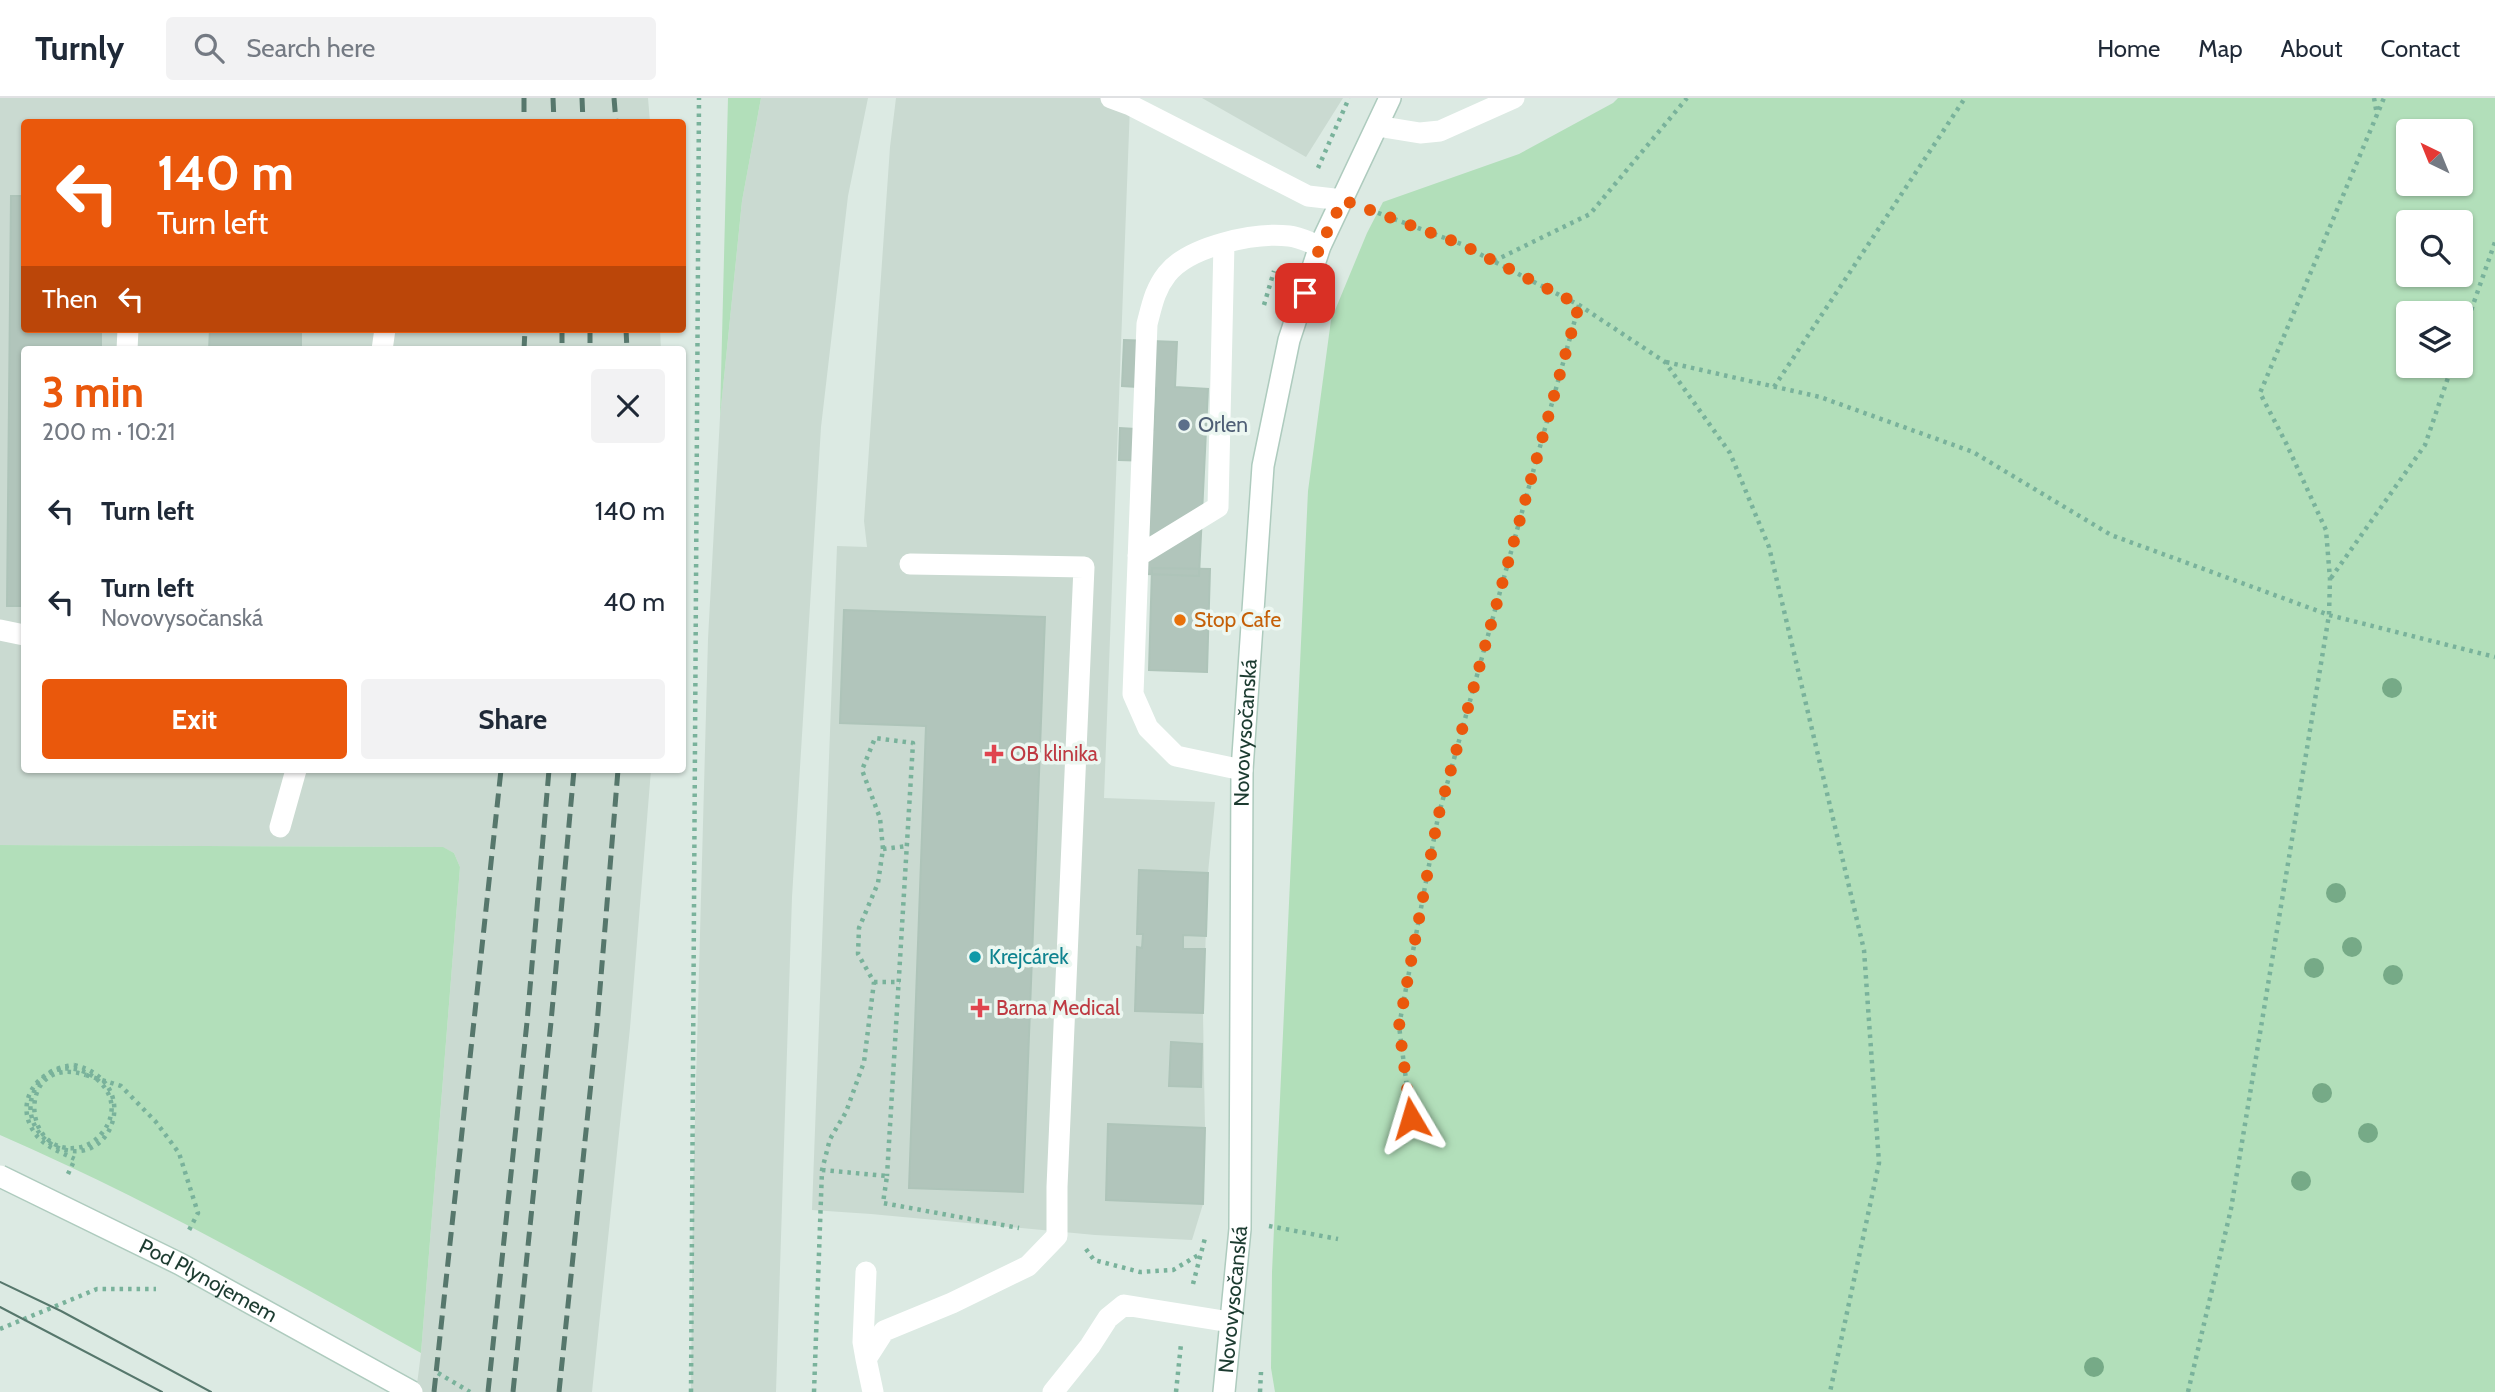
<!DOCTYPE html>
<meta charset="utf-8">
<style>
body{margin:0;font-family:Cabin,sans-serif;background:#f2f2f3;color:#1f2937;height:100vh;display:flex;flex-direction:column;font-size:26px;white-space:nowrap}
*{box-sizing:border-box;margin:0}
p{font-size:23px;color:#747a83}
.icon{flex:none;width:38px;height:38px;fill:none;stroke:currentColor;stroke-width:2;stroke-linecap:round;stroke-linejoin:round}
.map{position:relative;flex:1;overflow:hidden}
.details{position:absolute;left:21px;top:248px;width:665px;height:427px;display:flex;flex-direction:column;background:#fff;border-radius:7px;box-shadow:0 2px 5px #0004}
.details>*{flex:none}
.hud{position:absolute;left:21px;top:21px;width:665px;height:214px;border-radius:7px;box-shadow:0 2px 5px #0004;background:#ea580c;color:#fff;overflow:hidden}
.needle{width:46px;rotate:317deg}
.fabs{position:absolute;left:2396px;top:21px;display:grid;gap:14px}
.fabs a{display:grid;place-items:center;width:77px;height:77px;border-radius:7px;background:#fff;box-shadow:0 2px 5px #0004;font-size:35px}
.pin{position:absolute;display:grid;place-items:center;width:60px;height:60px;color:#fff;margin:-30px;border-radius:14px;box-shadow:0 4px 10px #0006}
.me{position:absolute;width:77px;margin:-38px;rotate:353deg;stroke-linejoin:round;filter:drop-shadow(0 0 5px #0008)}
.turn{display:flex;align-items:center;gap:24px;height:147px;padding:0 21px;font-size:32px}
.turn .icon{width:91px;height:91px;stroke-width:2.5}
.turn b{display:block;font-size:49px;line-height:60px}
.then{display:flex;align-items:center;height:66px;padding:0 21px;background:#0003;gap:14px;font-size:26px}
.round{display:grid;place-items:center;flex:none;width:74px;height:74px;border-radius:7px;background:#f2f2f3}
.summary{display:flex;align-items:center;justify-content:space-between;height:119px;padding:0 21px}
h1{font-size:42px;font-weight:700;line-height:52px;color:#ea580c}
.cta{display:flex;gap:14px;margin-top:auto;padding:14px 21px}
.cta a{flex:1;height:80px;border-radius:7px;background:#ea580c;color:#fff;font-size:28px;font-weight:700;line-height:80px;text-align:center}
.cta a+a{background:#f2f2f3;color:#1f2937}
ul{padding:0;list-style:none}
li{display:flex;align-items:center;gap:21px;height:91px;padding:0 21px}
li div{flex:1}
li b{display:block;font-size:26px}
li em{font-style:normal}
header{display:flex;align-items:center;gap:42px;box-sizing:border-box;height:98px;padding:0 35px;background:#fff;border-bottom:2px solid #e0e1e3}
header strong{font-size:33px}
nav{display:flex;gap:38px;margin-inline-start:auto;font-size:24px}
.search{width:490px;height:63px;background:#f2f2f3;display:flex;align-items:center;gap:18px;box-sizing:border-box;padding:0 24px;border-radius:7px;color:#747a83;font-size:26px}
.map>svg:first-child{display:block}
.built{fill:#cadad1}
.green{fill:#b2dfba;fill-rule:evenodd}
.building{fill:#b1c5bb;stroke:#aec4b9;stroke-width:2}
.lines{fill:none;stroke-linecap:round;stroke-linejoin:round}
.secondary-casing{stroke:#aecbbe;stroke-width:24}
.path{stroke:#79b29b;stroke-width:4.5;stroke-dasharray:3.5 5;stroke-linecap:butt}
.service{stroke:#fff;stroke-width:21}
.secondary{stroke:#fff;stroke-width:21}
.tram{stroke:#56776c;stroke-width:2}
.rail{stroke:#56776c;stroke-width:5;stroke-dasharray:14 7;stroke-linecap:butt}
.secondary-bridge-casing{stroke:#aecbbe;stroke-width:24;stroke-linecap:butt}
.path-bridge{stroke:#79b29b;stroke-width:4.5;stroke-dasharray:3.5 5;stroke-linecap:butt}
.secondary-bridge{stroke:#fff;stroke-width:21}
.tree{fill:#76aa87}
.route{stroke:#ea580c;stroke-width:12;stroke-dasharray:0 21.6}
.service-dot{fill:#5c6f8a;stroke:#ecf7f1;stroke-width:2.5}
.food-dot{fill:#e8710a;stroke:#ecf7f1;stroke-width:2.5}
.health-dot{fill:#e0444e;stroke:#ecf7f1;stroke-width:2.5}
.culture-dot{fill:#0f9aa8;stroke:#ecf7f1;stroke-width:2.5}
.labels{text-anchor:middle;stroke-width:7;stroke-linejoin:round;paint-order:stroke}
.service-label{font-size:21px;fill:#4e5e75;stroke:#ecf7f1;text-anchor:start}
.food-label{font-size:21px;fill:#c56008;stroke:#ecf7f1;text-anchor:start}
.street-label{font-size:21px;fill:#1c3b30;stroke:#ecf7f1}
.health-label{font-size:21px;fill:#be3a42;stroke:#ecf7f1;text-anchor:start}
.culture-label{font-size:21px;fill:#0d838f;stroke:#ecf7f1;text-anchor:start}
</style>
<header>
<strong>Turnly</strong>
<div class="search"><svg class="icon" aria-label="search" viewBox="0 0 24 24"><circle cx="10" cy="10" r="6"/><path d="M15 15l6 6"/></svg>Search here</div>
<nav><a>Home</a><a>Map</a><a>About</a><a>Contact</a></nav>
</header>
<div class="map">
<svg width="2495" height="1294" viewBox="0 0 2495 1294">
<rect width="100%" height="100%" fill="#dceae3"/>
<path class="built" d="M0,0h648l2,24h-626v207h636l1,21h-637v420h627l-21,258 -38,364h-176l5,-39 39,-486 -6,-14 -12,-6 -442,-2z
M761,0h107l-20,98 -27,231 -29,470 -16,495h-85l2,-199 15,-554 12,-222 22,-216z
M896,0h239l-5,7 -26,693 111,4 -7,71 -5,140 2,115 -2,76 -11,36 -97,-5 -224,-21 -59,-4 25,-664 30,1 -3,-26 26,-374z
M1202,0h141l-37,59z"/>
<path class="green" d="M728,0h33l-19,103 -22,216z
M1618,0h877v1294h-1220l-4,-24 1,-96 36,-781 23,-171 36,-87 16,-31 136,-48 94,-51zM2460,33v53h-52v-53zM2408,124h52v53h-52zM2460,215v53h-52v-53z
M0,747l443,2 11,6 6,14 -39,486c-138,-77 -276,-155 -421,-218z"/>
<path class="building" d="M11,98h13v133h77v21h-77v256h-17z
M210,231h91v21h-92z
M1124,242l53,2 -2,45 33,2 -9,187 -52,-2 5,-113 -33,-1 1,-32 34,2 2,-42 -34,-2z
M1152,470l58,1 -3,103 -58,-2z
M844,512l201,7 -22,575 -114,-4 17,-462 -86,-3z
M1139,772l69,3 -2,63 -23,-1v14h22l-2,64 -68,-2 2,-64 5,1 1,-14h-6z
M1171,944l31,2 -1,43 -32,-1z
M1108,1026l97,4 -2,76 -97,-4z"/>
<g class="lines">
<defs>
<g id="secondary">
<path id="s1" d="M1224,1294l16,-163 2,-459 21,-304 26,-126 31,-94 70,-148"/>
</g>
</defs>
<use href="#secondary" class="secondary-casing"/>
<path class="path" d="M2374,0l3,17
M1318,70l31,-70
M1370,112l91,34 32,17 86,44 86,57 65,91 39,94 95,403 15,213 -49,229
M1494,163l96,-47 97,-116
M1264,207l10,-34
M2460,244l35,-100
M1666,264l154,35 153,55 138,83 218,80 166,42
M1774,289l191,-289
M2331,480l94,-133 27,-79
M883,751l24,-3
M874,884h26
M86,977l35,11 35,36 23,31 19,60 -11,21
M1411,1020l-12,-92 39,-209 141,-512
M822,1072l65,6 -4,27 136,25
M68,1076l7,-15c-13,-6 -29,-12 -38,-23 -26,-32 0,-68 37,-71
M1269,1128l69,13
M1086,1151l8,11 46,12 33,-2 27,-16
M1193,1186l12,-46
M0,1231l97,-40h59
M691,1294l8,-1294
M814,1294l8,-222 8,-31 16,-27 18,-50 10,-80 -16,-28 1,-26 19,-45 5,-34 -3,-31 -18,-48 13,-32 38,5 -26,433
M1176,1294l5,-48
M1260,1294l1,-20
M2188,1294l43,-183 98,-594 1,-36 -4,-49 -40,-87 -26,-50 124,-295"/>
<path class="service" d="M1111,0l19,7 178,91 35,4
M1377,28l43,7 20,-2 74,-33
M127,252l1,-21
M382,252l3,-21
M1138,458l80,-49 6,-264
M0,532l24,5
M1242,672l-66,-14 -28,-28 -15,-34 14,-370c5,-19 8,-35 20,-50 22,-28 88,-42 122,-38 10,1 22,7 31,10
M280,729l16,-57
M866,1174l-3,70 3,17
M873,1294l-7,-33 18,-28 68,-28 76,-37 29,-30v-49l27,-620 -174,-3
M1053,1294l37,-46 18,-28 16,-13 106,17"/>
<use href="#secondary" class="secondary"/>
<path class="tram" d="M0,1184l61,29 150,81
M0,1209l162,85"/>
<path class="rail" d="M524,0v24
M553,0l1,24
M582,0l1,24
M614,0l2,24
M562,231v21
M590,231v21
M626,231l1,21
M524,252l1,-21
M434,1294l67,-622
M488,1294l39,-370 22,-252
M513,1294l38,-370 23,-252
M559,1294l38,-367 21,-255"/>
<defs>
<g id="secondary-bridge">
<path id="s2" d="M0,1078l180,88 232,128"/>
</g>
</defs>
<use href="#secondary-bridge" class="secondary-bridge-casing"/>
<path class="path-bridge" d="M74,967c64,15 43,91 -2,86 -28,-2 -49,-31 -39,-57 22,-57 107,-8 69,39 -7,9 -16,14 -27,15 -55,5 -57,-95 11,-73
M438,1275l32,19"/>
<use href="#secondary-bridge" class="secondary-bridge"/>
</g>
<g class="tree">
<circle cx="2392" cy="590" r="10"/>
<circle cx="2336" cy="795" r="10"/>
<circle cx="2352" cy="849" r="10"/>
<circle cx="2314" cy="870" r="10"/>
<circle cx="2393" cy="877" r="10"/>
<circle cx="2322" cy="995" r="10"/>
<circle cx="2368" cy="1035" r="10"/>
<circle cx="2301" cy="1083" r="10"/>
<circle cx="2094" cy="1269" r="10"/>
</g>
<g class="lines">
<path class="route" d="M1305,195l15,-47 23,-46 118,44 118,61 -141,512 -39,209 12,92"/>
</g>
<circle class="service-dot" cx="1184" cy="327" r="7"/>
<circle class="food-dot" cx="1180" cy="522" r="7"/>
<g class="health-dot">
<path d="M990.5 645.5h7v7h7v7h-7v7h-7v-7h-7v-7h7z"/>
<path d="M976.5 899.5h7v7h7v7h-7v7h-7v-7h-7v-7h7z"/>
</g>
<circle class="culture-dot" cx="975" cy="859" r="7"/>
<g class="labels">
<g class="service-label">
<text x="1198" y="334">Orlen</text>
</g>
<g class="food-label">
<text x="1194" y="529">Stop Cafe</text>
</g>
<g class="street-label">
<text dy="7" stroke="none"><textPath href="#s1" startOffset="660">Novovysočanská</textPath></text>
<text dy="7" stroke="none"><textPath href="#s2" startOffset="233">Pod Plynojemem</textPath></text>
<text dy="7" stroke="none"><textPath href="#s1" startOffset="93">Novovysočanská</textPath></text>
</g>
<g class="health-label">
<text x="1010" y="663">OB klinika</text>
<text x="996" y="917">Barna Medical</text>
</g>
<g class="culture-label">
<text x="989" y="866">Krejcárek</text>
</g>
</g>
</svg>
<div class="fabs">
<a><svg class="needle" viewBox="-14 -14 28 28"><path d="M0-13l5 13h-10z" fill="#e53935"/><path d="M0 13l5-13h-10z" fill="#747a83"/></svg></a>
<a><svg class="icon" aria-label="search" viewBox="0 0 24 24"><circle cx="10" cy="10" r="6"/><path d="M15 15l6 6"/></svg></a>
<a><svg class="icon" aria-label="layers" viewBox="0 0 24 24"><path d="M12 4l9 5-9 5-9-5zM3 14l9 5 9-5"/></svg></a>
</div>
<div class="pin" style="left:1305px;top:195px;background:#d93025"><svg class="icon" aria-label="arrive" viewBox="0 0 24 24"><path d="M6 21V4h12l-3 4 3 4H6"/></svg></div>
<svg class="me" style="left:1411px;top:1020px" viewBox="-20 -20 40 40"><path d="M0-17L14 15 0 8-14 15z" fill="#ea580c" stroke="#fff" stroke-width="4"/></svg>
<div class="hud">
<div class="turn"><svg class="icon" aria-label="left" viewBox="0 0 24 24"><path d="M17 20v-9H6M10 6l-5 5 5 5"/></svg><div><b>140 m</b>Turn left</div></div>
<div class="then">Then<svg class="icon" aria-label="left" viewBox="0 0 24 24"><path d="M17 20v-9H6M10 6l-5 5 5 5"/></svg></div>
</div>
<section class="details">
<div class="summary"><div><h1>3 min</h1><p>200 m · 10:21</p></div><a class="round"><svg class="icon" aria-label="close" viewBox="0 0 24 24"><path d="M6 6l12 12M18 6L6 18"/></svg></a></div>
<ul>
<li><svg class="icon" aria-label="left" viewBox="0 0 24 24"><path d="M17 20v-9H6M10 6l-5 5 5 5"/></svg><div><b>Turn left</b></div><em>140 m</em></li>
<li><svg class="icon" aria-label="left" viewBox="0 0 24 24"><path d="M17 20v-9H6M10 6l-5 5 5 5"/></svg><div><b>Turn left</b><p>Novovysočanská</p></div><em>40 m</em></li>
</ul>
<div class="cta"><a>Exit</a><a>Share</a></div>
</section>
</div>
